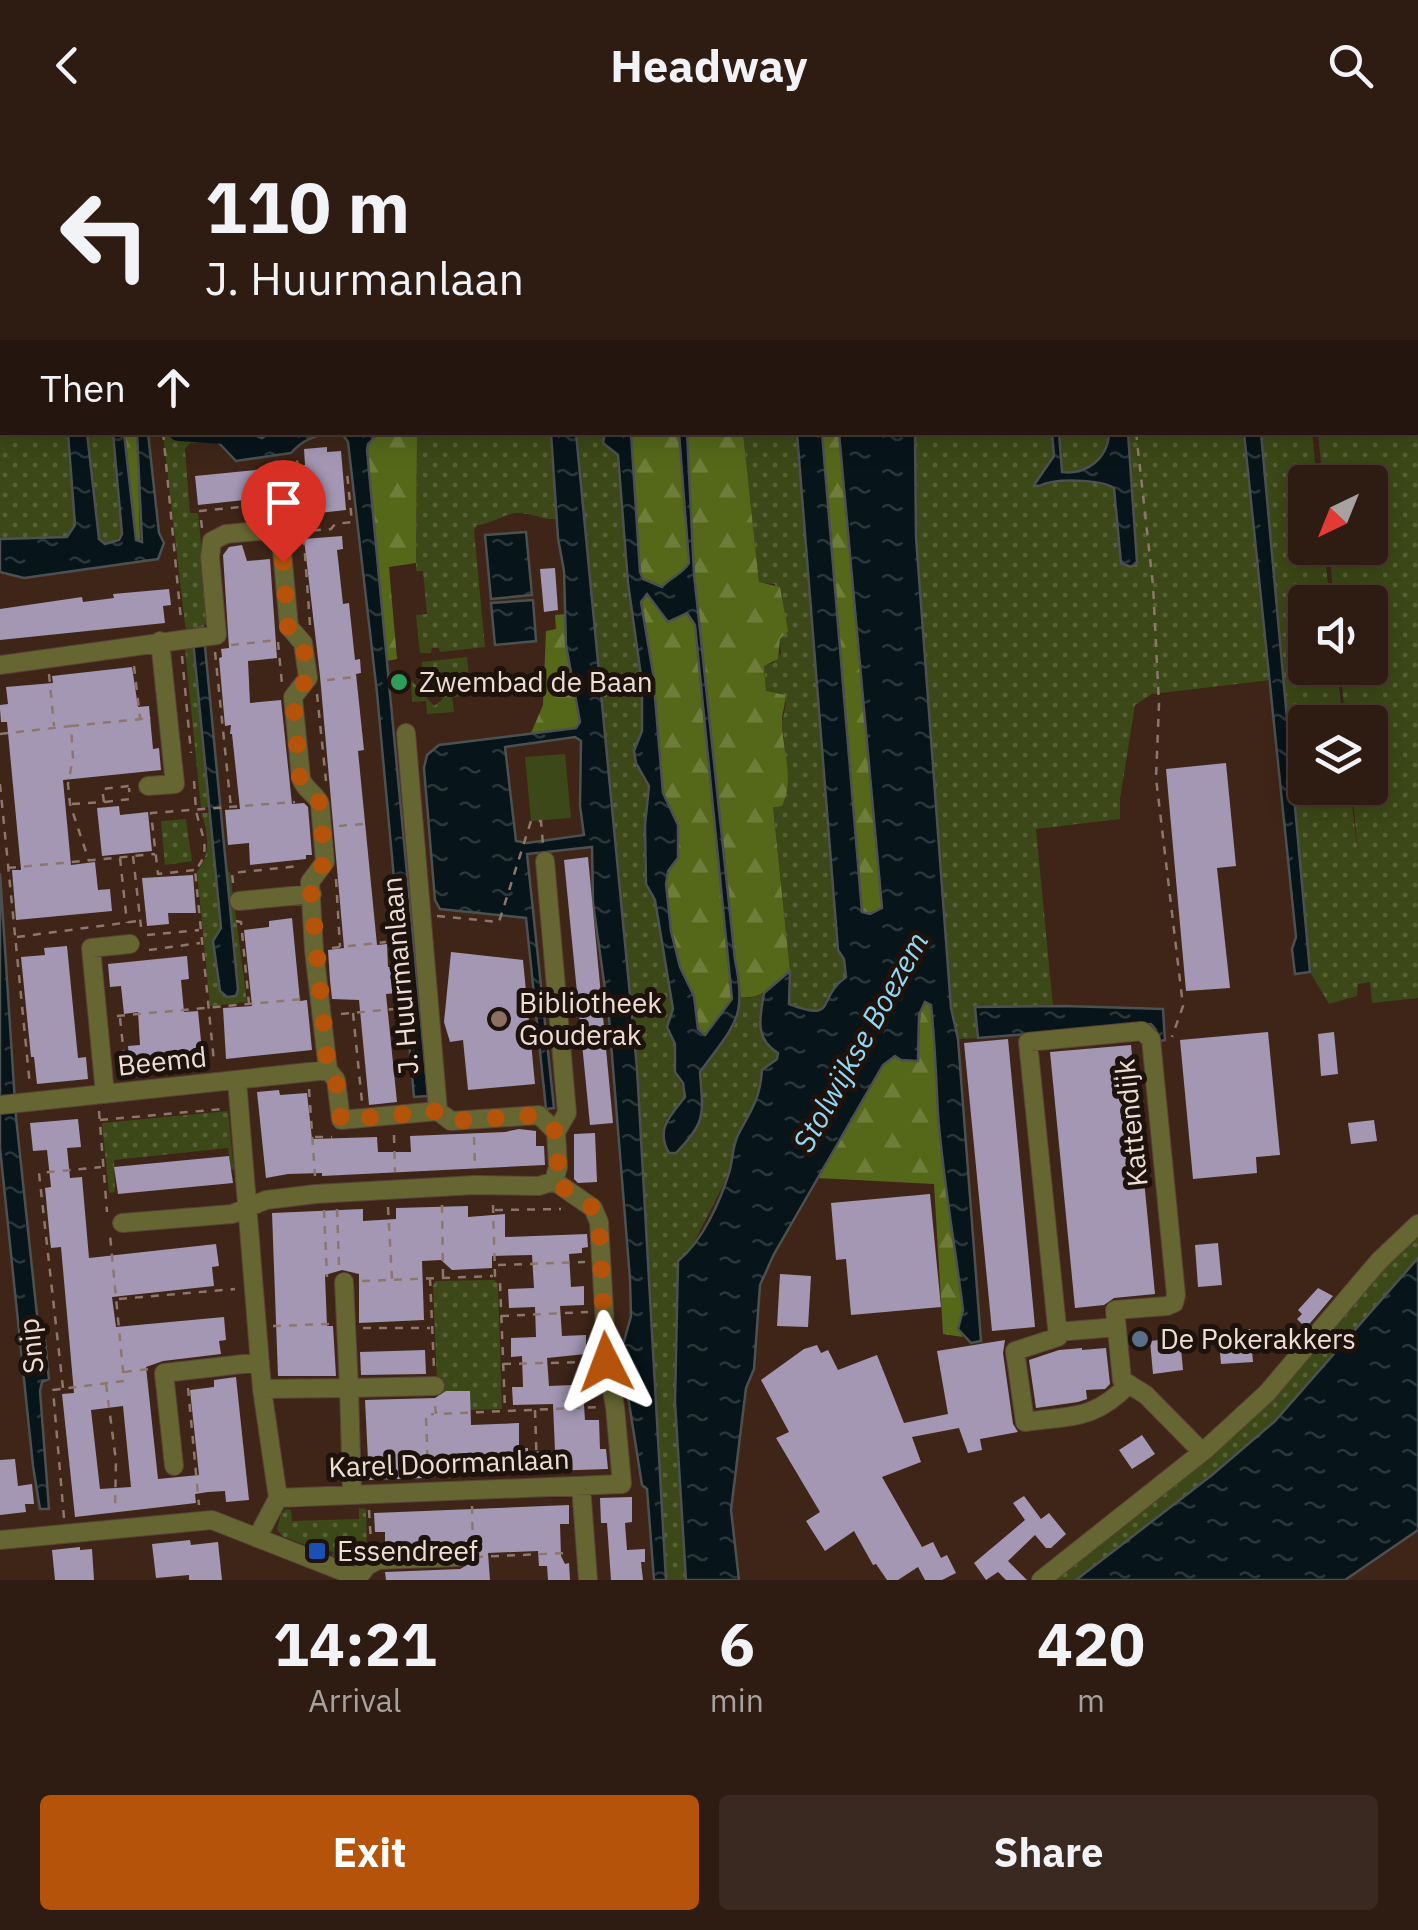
<!DOCTYPE html>
<style>
body{margin:0;font-family:"IBM Plex Sans",sans-serif;background:#3a2920;color:#f1f3f6;height:100vh;display:flex;flex-direction:column;font-size:38px;white-space:nowrap}
*{box-sizing:border-box;margin:0}
p{font-size:32px;color:#a7a19f}
.icon{flex:none;width:55px;height:55px;fill:none;stroke:currentColor;stroke-width:2;stroke-linecap:round;stroke-linejoin:round}
.map{position:relative;height:1450px;overflow:hidden}
.side{display:flex;flex-direction:column;background:#2e1c12;flex:1}
.side>*{flex:none}
.banner{position:absolute;left:0px;top:0px;width:1420px;height:305px;box-shadow:0 5px 25px #0003,0 0 0 2px #493a32;background:#2e1c12;color:#f1f3f6;overflow:hidden}
.needle{width:65px;rotate:223deg}
.controls{position:absolute;left:1288px;top:335px;display:grid;gap:20px}
.controls a{display:grid;place-items:center;width:100px;height:100px;border-radius:10px;background:#2e1c12;box-shadow:0 5px 25px #0003,0 0 0 2px #493a32;font-size:50px}
.pin{position:absolute;display:grid;place-items:center;width:85px;height:85px;color:#fff;margin:-102px -42px;border-radius:50% 50% 50% 0;rotate:-45deg;box-shadow:0 0 10px #0007}
.pin .icon{rotate:45deg}
.me{position:absolute;width:110px;margin:-55px;rotate:357deg;stroke-linejoin:round;filter:drop-shadow(0 0 8px #0008)}
.turn{display:flex;align-items:center;gap:35px;height:210px;padding:0 40px;font-size:45px}
.turn .icon{width:130px;height:130px;stroke-width:2.5}
.turn b{display:block;font-size:70px;line-height:85px}
.then{display:flex;align-items:center;height:95px;padding:0 40px;background:#0003;gap:20px;font-size:38px}
.eta{display:flex;justify-content:space-evenly;align-items:center;height:170px;text-align:center}
.eta b{font-size:60px;font-weight:700;line-height:70px}
.primary-button{display:flex;gap:20px;margin-top:auto;padding:20px 40px}
.primary-button a{flex:1;height:115px;border-radius:10px;background:#b45309;color:#fff;font-size:40px;font-weight:700;line-height:115px;text-align:center}
.primary-button a+a{background:#3a2920;color:#f1f3f6}
header{display:flex;justify-content:space-between;align-items:center;height:130px;padding:0 40px;background:#2e1c12;font-size:45px;font-weight:700}
.map>svg:first-child{display:block}
.grass{fill:url(#grass-dots)}
.forest{fill:url(#forest-firs)}
.garden{fill:#3c4817}
.water{fill:url(#water-ripples);stroke:#4c5051;stroke-width:2.5;fill-rule:evenodd}
.lines{fill:none;stroke-linecap:round;stroke-linejoin:round}
.canal{stroke:#071419;stroke-width:18}
.building{fill:#a497b4;fill-rule:evenodd}
.minor-casing{stroke:#5a4236;stroke-width:20}
.path{stroke:#8d776d;stroke-width:2.5;stroke-dasharray:8 8;stroke-linecap:butt}
.minor{stroke:#656632;stroke-width:18}
.route{stroke:#b45309;stroke-width:18;stroke-dasharray:0 32.4}
.leisure-dot{fill:#2e9e5b;stroke:#1d120c;stroke-width:4}
.education-dot{fill:#8d6e63;stroke:#1d120c;stroke-width:4}
.service-dot{fill:#5c6f8a;stroke:#1d120c;stroke-width:4}
.transit-dot{fill:#1a4fb4;stroke:#1d120c;stroke-width:4}
.labels{text-anchor:middle;stroke-width:10;stroke-linejoin:round;paint-order:stroke}
.poi-label{font-size:28px;fill:#eeddd5;stroke:#1d120c;text-anchor:start}
.street-label{font-size:28px;fill:#eeddd5;stroke:#1d120c}
.water-label{font-size:30px;font-style:italic;fill:#91d8f4;stroke:#1d120c}
</style>
<header><svg class="icon" aria-label="back" viewBox="0 0 24 24"><path d="M15 5l-7 7 7 7"/></svg>Headway<svg class="icon" aria-label="search" viewBox="0 0 24 24"><circle cx="10" cy="10" r="6"/><path d="M15 15l6 6"/></svg></header>
<div class="map">
<svg width="1418" height="1450" viewBox="0 0 1418 1450">
<defs>
<pattern id="grass-dots" width="8" height="8" patternUnits="userSpaceOnUse" patternTransform="scale(2.5)"><rect width="8" height="8" fill="#3c4817"/><path d="M2 2h.1M6 6h.1" fill="none" stroke="#586238" stroke-width="1.8" stroke-linecap="round"/></pattern>
<pattern id="forest-firs" width="22" height="20" patternUnits="userSpaceOnUse" patternTransform="scale(2.5)"><rect width="22" height="20" fill="#55681a"/><path d="M5 1l3.5 6h-7zM16 11l3.5 6h-7z" fill="#6e7d3a"/></pattern>
<pattern id="water-ripples" width="26" height="14" patternUnits="userSpaceOnUse" patternTransform="scale(2.5)"><rect width="26" height="14" fill="#071419"/><path d="M2 4q2-2 4 0t4 0M15 11q2-2 4 0t4 0" fill="none" stroke="#2b363a"/></pattern>
</defs>
<rect width="100%" height="100%" fill="#3e2518"/>
<path class="grass" d="M0,0l42,2h-40v300l66,1 7,92 -8,12 -67,2z
M1289,0h129v868l-46,5 -2,-21 -12,2 -1,12 -28,8 -19,-32 -49,-539h51l5,49h-12v66h19l6,54h-25v66h32l6,54h-38v66h45l8,66 -6,-66h18v-66h-24l-6,-54h30v-66h-36l-5,-54h41v-66h-47l-5,-49 100,-1v-300z
M87,303h26l9,101 -10,10h-7l-6,-4z
M163,303h67l-13,8 -27,2 -5,6 5,64h8l11,105 -2,6 -21,9z
M417,303h134l5,86c-14,1 -26,-7 -40,-6 -14,2 -24,11 -39,12l-3,5 11,117 -45,5 -1,-4h-7l-1,5h-11l-4,-38 11,-1 -4,-43h-7z
M576,303h29l-2,10 15,11 10,129 14,100v48l-8,21 15,34 -4,39 4,67 6,8 18,109c-7,16 1,24 2,40 1,8 -2,18 1,25 4,9 8,13 9,23l-18,21 -3,27 36,-73 35,-48 6,-27 8,1 15,-5 -5,31 19,29 -1,6 -15,12 -1,23 -23,41 -8,37 -41,80 -14,150 11,178h-20c-12,-171 -20,-342 -29,-512z
M743,303h54l41,517 6,9 2,18 -5,2 -21,32 -7,2 -24,-9 1,-33 -17,-164 12,-58 -3,-26 4,-20 -20,-12 -2,-26 9,-2 8,-10 -6,-69 -16,-1z
M915,303h137l2,23 -15,30c15,-8 61,-7 76,3l6,73h16l-9,-129h116l27,247 -119,14 -17,11 -15,94v20l-84,10 17,177 -78,1 3,31 -20,1 -7,-31 -35,-471z
M1059,303h50c-1,26 -22,42 -47,40z
M194,517l15,160 -8,1 -16,-160z
M467,527l3,27 -11,1 1,11 -8,2 2,14 -27,2 -1,-13 -14,1 -1,-22 23,26 9,-7 -21,-21v-16z
M201,683h8l12,116 -8,12 25,49 -12,-118h4l17,130 -37,4 -13,-134c14,-18 12,-38 4,-59z
M186,689l6,42 -27,4 -4,-44z
M228,981l6,59h-3l-3,-22 -114,12 1,32 -6,1 -7,-70z
M1418,1105v23l-143,163 -63,54 -136,105h-25l225,-185 118,-138z
M494,1150l4,4 4,125 -61,2 -3,-3 -5,-123 3,-4z
M359,1378l7,1 1,47 -9,12 -26,-11 1,-5 -8,-3 -2,3 -41,-16 -5,-7 4,-15 5,-5 5,1 1,11 67,-2z"/>
<path class="forest" d="M124,303h13l3,110 -4,-2z
M417,303l-1,130 -27,4 8,92 -10,2 -20,-217 10,-9z
M631,303h48l10,130c-6,11 -19,14 -26,24l-20,-8 -3,-7z
M687,303h56l16,149 21,5 8,44 -8,8 -2,20 -14,7 2,25 19,4c1,10 -3,16 -3,26 0,28 13,58 0,85l-9,1 17,164c-14,12 -28,29 -49,26l-6,-37 -41,-386z
M822,303h17l43,475 -7,6 -13,-2z
M647,463l33,22 7,-2 8,12 38,374 -28,36 -7,-6 -4,-33 -14,-29 -9,-36 -5,-47 12,-59 -15,-32 -10,-120 -12,-71z
M566,484l-1,8 15,100 -4,6 -45,5 12,-28 3,-74 10,-2 -1,-14z
M928,872c12,26 8,83 10,114 5,65 17,130 25,194l-5,19 5,8 -20,-3 -9,-150 -117,-6 66,-113 13,-9 22,4 3,-55z"/>
<path class="garden" d="M565,624l6,64 -40,3 -6,-64z"/>
<path class="water" d="M230,302l19,1 13,5 9,-6 140,1 -34,2 -9,9 -1,6 61,646 -14,1 -37,-404 -29,-251 -5,-7c-21,-3 -39,3 -52,18l-55,8 -19,-20z
M68,303h19l12,106 6,5 14,-4 3,-6 -9,-101h11l12,107 6,2 -5,-109h11l11,100 5,10 -6,16 -134,19 -24,-6v-33l67,-2 8,-12z
M551,303h25l61,635c9,170 18,341 29,512h-12l-7,-91 -5,-4 -21,-133 10,-36 -1,-37 -21,-261 -16,-115 -1,-56 -65,7 27,254 -8,1 -20,-191 -86,-9 -5,-9 -11,-132 3,-13 12,-10 137,-17 4,-6 -14,-77 -2,-74 -6,-33zM575,607l6,4 -1,65 4,29 -57,8 -11,-2 -11,-94z
M605,303h26l9,139 3,7 19,8c8,-10 21,-13 27,-24l-10,-130h8l7,141 41,386c13,59 -2,66 -35,112 3,43 7,49 -24,81h-7c-14,-24 2,-38 16,-56l-2,-14 -8,-11v-28l-8,-17 6,-18 -18,-109 -9,-16 -1,-59 4,-39 -13,-23 -2,-12 8,-20v-48l-14,-100 -10,-128 -15,-12zM647,464l21,28 19,-9 8,12 37,374 -27,36 -7,-6 -4,-33 -14,-29 -9,-36 -5,-47 2,-13 10,-13v-33l-15,-32 -10,-120 -12,-71z
M797,303h25l40,479 8,2 12,-6 -43,-475h76l1,104 35,471 7,31 23,302 -10,2 -13,-14 5,-19c-8,-65 -20,-130 -25,-196 -2,-37 -3,-72 -7,-109l-6,-3 -6,13 -1,46 -17,-1 -6,-4 -12,9 -109,189 -14,31 -6,84 -8,19 -15,122 8,70h-53l-11,-178 3,-141c24,-19 42,-59 51,-88 4,-12 3,-26 9,-38 13,-25 22,-35 24,-65l15,-11 1,-6c-24,-14 -18,-36 -14,-60l26,-22 -1,33c50,19 26,-5 57,-27l-2,-18 -6,-9z
M1052,303h7l3,39c25,3 46,-14 47,-39h19l9,129 -6,5 -10,-4 -7,-75c-14,-9 -60,-10 -75,-2l-5,-1 20,-29z
M1244,303h17l49,539 -15,2 -3,-25 4,-12z
M526,402l6,63 -41,4 -6,-64z
M533,470l3,41 -41,4 -4,-42z
M203,496l35,364 -2,6 -9,1 -7,-6 -7,-50 8,-13 -29,-298z
M0,743l16,244 23,217 6,7 4,38 -7,3 -2,9 9,118h-9l-7,-43 -33,-318z
M1065,876l98,3 2,31 -9,2v-12l-5,-6 -173,14 -3,-31z
M1418,1128v272l-73,50h-269l136,-105 63,-54z"/>
<g class="lines">
<path class="canal" d="M178,302l48,3 19,6"/>
</g>
<path class="building" d="M327,317v5l14,-1 5,59 -36,4 -1,-17 -28,3v-4l-83,9 -3,-29 110,-11 -1,-16z
M342,406l1,13 -6,1 6,54 6,-1 6,57 5,-1 1,14 -5,1 8,76 -6,1 19,194 10,-1 1,23h7l3,26 -12,1 11,108 -28,3 -10,-105 -27,-1 -2,-19 -2,-30 16,-2 -24,-272 -16,-137z
M242,415l5,16 23,-2 7,99 -29,3 2,42 31,-3 11,104 12,-1 4,4 4,48h-6v4l-56,6 -1,-22 -21,2 -3,-35 15,-1 -8,-75h-2l1,-9 -6,1 -6,-68 3,-1 -1,-8 8,-1 -6,-93 6,-8z
M555,438l3,42 -14,2 -4,-43z
M169,459l2,16 -8,1 2,17 -165,17v-31l82,-12 1,5 31,-4 -1,-4z
M132,537l6,40 11,-1 4,43 6,-1 2,22 -98,10 8,85 24,-3 3,28 12,-1 2,22 -96,9 -4,-50h9l-14,-148h-6l-1,-13v-4l8,-1 -2,-17 47,-4 -1,-7z
M1226,633l10,103 -19,2 13,120 -44,3 -20,-222z
M119,676l1,9 28,-3 4,39 -50,5 -5,-48z
M588,727l25,266 -23,2 -26,-265z
M193,745l3,38h-28l1,11 -22,2 -5,-48z
M292,788l8,83 7,-1 5,50 -86,9 -3,-51 29,-2 -8,-76 25,-3v-6z
M67,816l11,112 8,-1 2,22 -51,5 -3,-27h-3l-10,-100 24,-2 -1,-7z
M451,822l72,8 12,124 -67,6 -5,-50 -13,2 -6,-20z
M187,826l2,23 -8,1 3,32 14,-1 5,50 -73,7 -2,-22 12,-1 -2,-33 -14,2 -3,-28 -11,1 -2,-23z
M1268,902l12,123 -24,2 1,16 -64,6 -13,-139z
M1334,902l4,42 -17,2 -3,-42z
M1008,909l27,288 -43,4 -28,-288z
M1131,915l24,249 -41,4 -10,7 -29,3 -25,-256z
M279,960l1,5 27,-2 5,46 65,-2 1,15h33l-1,-16 95,-4 14,-3 17,2v15h8l1,19 -223,11v-3l-34,1 -22,4 -9,-86z
M78,989l3,28 -14,1 3,30 12,-1 7,81 127,-14 3,22 -7,1 2,19 -102,11 4,30 108,-10 2,23 -7,1 2,13 -58,7 -17,6 12,112 41,-4 -9,-85 24,-3v-7l22,-3 13,123 -23,2 -1,-11 -17,1 -13,2 1,9 -121,14 -13,-123 12,-1 -13,-146 -10,1 -1,-8 -5,-52 6,-1 -4,-37 -14,1 -3,-28zM123,1276l8,81 -31,2 -9,-79z
M1374,990l3,21 -26,3 -3,-21z
M595,1003l2,49 -19,1 -4,-4v-45z
M229,1026l4,27 -115,11 -4,-27z
M930,1064l11,113 -90,8 -5,-56 -10,1 -5,-57z
M468,1076v11l37,-3v23l82,-3 1,13 -6,1v5l-13,1 2,33 13,-1v19l-24,1 2,30 24,-1v19l-39,4 2,28 24,-1v5h10l2,30h14l1,29h6l2,20 -62,2v-6l-121,5v8l-56,2 -4,-80 70,-2 11,-7h24l1,34 48,-2v25h9v4l27,-1 -2,-47 -40,1 -1,-18h11l-1,-31 -11,1v-19l25,-1 -1,-30 -26,1 -1,-19 26,-1 -2,-33 -40,1v12l-40,2 -11,-10 -19,1 2,59 -65,3v-49l-17,-4 -17,5 2,51h6l3,50h-58l-6,-163 91,-4v12l33,-2v-11z
M1218,1113l4,42 -24,2 -3,-42z
M780,1144l31,2 -3,51 -31,-1z
M1318,1158l15,8 -27,32 -9,-9 5,-5 -4,-4z
M1250,1199l3,33 -32,2 -3,-33z
M1180,1208l3,32 -30,4 -3,-33z
M1005,1210l-2,13 10,71 5,8 -38,7 2,11 -14,3 -9,-25 -47,9 9,25 -39,15 40,70 11,-5 8,16 6,-3 9,18 -14,7h-17l-7,-13 -20,13h-11l-11,-16 -3,1 -19,-34 -29,20 -19,-30 14,-9 -44,-74 13,-6 -28,-52 43,-31 13,-4 4,8 7,-3 10,20 39,-15 27,68 44,-9 -11,-63z
M1082,1218v2l24,-2 4,36 -5,5 -19,1 1,9 -9,3 -42,6 -7,-48 30,-10z
M425,1220l1,24 -65,1 -1,-23z
M1142,1305l13,19 -23,15 -13,-19z
M15,1329l3,27 14,-2 2,20h-9l1,8 -26,3v-55z
M1024,1366l17,23 8,-6 17,21 -15,14h-5l-11,-13 -27,26 19,19h-21l-8,-8 -12,8 -12,-17 51,-43 -12,-17z
M632,1367v25l-7,1 2,27 18,-1v13h-4l2,18h-32l-4,-57h-6l-1,-25z
M569,1375v19h-9l1,32 4,8 4,-1 1,17h-22l-1,-14h-8l-1,-15 -50,2 2,27h-104l-1,-8 75,-3 9,-5 2,-8 -5,-9 -7,-3 -74,3v-15h-10l-1,-19z
M190,1410l1,5 27,-3 4,38h-33v-5l-33,3 -4,-34z
M80,1417v3l12,-1 2,31h-39l-3,-30z"/>
<g class="lines">
<defs>
<path id="minor" d="M0,535l217,-30 -7,-78 2,-16 14,-7 54,-5 9,98 14,16 5,35 -15,19 8,81c3,12 15,15 19,26l5,58 -15,20 4,68 14,120 8,10 5,40 97,-9
M406,603l32,378 13,10 88,-6 17,17
M148,656l27,-2 -15,-143
M545,731l22,252 -11,19
M239,771l73,-7
M237,950l25,309 16,109 -21,40
M105,964l-14,-146 39,-4
M0,975l328,-35
M554,1051l4,-14 -2,-35
M122,1093l110,-9 34,-14 50,-6 159,-9 64,1 15,-5 39,27 6,14 8,140 8,45 7,77 -344,14
M344,1152l5,106 86,-2
M1057,1202l60,-5
M1129,1254c-36,37 -57,31 -104,38l-10,-71 43,-14 -30,-295 114,-11 9,8 25,256 -2,8 -7,3 -52,4 7,70 24,15 56,57
M262,1259l87,-1 3,106
M174,1336l-10,-93 96,-11
M581,1356l7,94
M0,1410l212,-20 135,53 9,7
M356,1450l11,-14 11,-6 81,-3
M1041,1450l164,-130 62,-57 112,-132 39,-37"/>
</defs>
<use href="#minor" class="minor-casing"/>
<path class="path" d="M132,0v2
M666,0l1,2
M717,0l2,2
M1106,0v2
M163,302l18,188
M1136,302l17,153 6,119 -3,74 27,228 -11,31
M297,397l6,-1 -6,-66
M202,398l-2,-17 100,-10
M310,495l-7,-99 3,5 25,-2 4,-5 17,-2 -5,-49
M278,512l4,42
M231,515l47,-5
M215,522l16,156
M182,526l9,97
M134,536l6,52
M49,544l5,52
M327,550l28,-3
M317,564l9,87
M71,596l80,-8
M0,604l71,-8 2,32 -5,26 2,20 19,57
M194,651c1,11 1,23 3,34 5,20 15,38 -2,55l19,192
M0,654l30,302
M105,672l25,-3 -1,-11
M72,674l32,-2 -2,-13 27,-3
M339,696l25,-2
M133,726l8,71
M120,728l7,65
M8,738l147,-14
M194,740l-36,4 -7,-61 144,-11
M336,749l4,68
M233,753l-1,-10 67,-7
M437,786l62,6 32,-101h10l2,24
M236,791l5,1 8,82
M147,805l52,-5
M17,807l121,-16
M332,818l54,-6
M149,820l51,-7
M353,883l9,89
M341,884l54,-5
M117,886l186,-17
M120,888l6,56
M309,959l6,87
M99,981l8,101
M100,990l122,-11
M394,1005l1,37
M315,1007h17
M474,1007l1,32
M442,1075l1,72
M493,1075l2,71 5,6 5,128
M388,1077l4,72
M337,1079l2,57
M324,1080l3,67
M495,1080l66,-1
M498,1135l87,-3
M430,1148l4,90
M362,1151l131,-5
M119,1169l116,-10
M501,1186l87,-4
M273,1196l56,-2
M363,1198h67
M503,1234l87,-2
M124,1242l25,-3
M106,1254l10,77 -1,48
M63,1258l-24,-215 62,-6
M188,1258l11,117
M435,1276l1,8 163,-7
M535,1280l2,61
M428,1344l-2,-59 8,-1
M472,1376l1,42
M369,1380l2,32
M64,1388l-11,-128 71,-9 -14,-146
M475,1427l92,-4"/>
<use href="#minor" class="minor"/>
</g>
<g class="lines">
<path class="route" d="M283,432l5,66 15,15 5,35 -15,19 7,81c4,12 16,15 20,26l5,58 -15,20 18,188 8,10 5,40 97,-9 13,10 87,-6 18,17 2,35 -4,14 39,27 6,14 7,140"/>
</g>
<circle class="leisure-dot" cx="399" cy="552" r="10"/>
<circle class="education-dot" cx="499" cy="889" r="10"/>
<circle class="service-dot" cx="1140" cy="1209" r="10"/>
<rect class="transit-dot" x="307" y="1411" width="20" height="20" rx="5"/>
<g class="labels">
<g class="poi-label">
<text x="419" y="562">Zwembad de Baan</text>
<text x="519" y="883">Bibliotheek<tspan x="519" dy="32">Gouderak</tspan></text>
<text x="1160" y="1219">De Pokerakkers</text>
<text x="337" y="1431">Essendreef</text>
</g>
<g class="street-label">
<text transform="translate(400 846) rotate(-95)" y="10">J. Huurmanlaan</text>
<text transform="translate(162 931) rotate(-6)" y="10">Beemd</text>
<text transform="translate(1131 993) rotate(-96)" y="10">Kattendijk</text>
<text transform="translate(31 1216) rotate(-96)" y="10">Snip</text>
<text transform="translate(449 1333) rotate(-2)" y="10">Karel Doormanlaan</text>
</g>
<g class="water-label">
<text transform="translate(861 912) rotate(-61)" y="10">Stolwijkse Boezem</text>
</g>
</g>
</svg>
<div class="controls">
<a><svg class="needle" viewBox="-14 -14 28 28"><path d="M0-13l5 13h-10z" fill="#e53935"/><path d="M0 13l5-13h-10z" fill="#a7a19f"/></svg></a>
<a><svg class="icon" aria-label="sound" viewBox="0 0 24 24"><path d="M4 9h4l5-4v14l-5-4H4zM17 9q2 3 0 6"/></svg></a>
<a><svg class="icon" aria-label="layers" viewBox="0 0 24 24"><path d="M12 4l9 5-9 5-9-5zM3 14l9 5 9-5"/></svg></a>
</div>
<div class="pin" style="left:283px;top:432px;background:#d93025"><svg class="icon" aria-label="arrive" viewBox="0 0 24 24"><path d="M6 21V4h12l-3 4 3 4H6"/></svg></div>
<svg class="me" style="left:606px;top:1232px" viewBox="-20 -20 40 40"><path d="M0-17L14 15 0 8-14 15z" fill="#b45309" stroke="#fff" stroke-width="4"/></svg>
<div class="banner">
<div class="turn"><svg class="icon" aria-label="left" viewBox="0 0 24 24"><path d="M17 20v-9H6M10 6l-5 5 5 5"/></svg><div><b>110 m</b>J. Huurmanlaan</div></div>
<div class="then">Then<svg class="icon" aria-label="ahead" viewBox="0 0 24 24"><path d="M12 20V5M6 11l6-6 6 6"/></svg></div>
</div>
</div>
<section class="side">
<div class="eta">
<div><b>14:21</b><p>Arrival</p></div>
<div><b>6</b><p>min</p></div>
<div><b>420</b><p>m</p></div>
</div>
<div class="primary-button"><a>Exit</a><a>Share</a></div>
</section>
